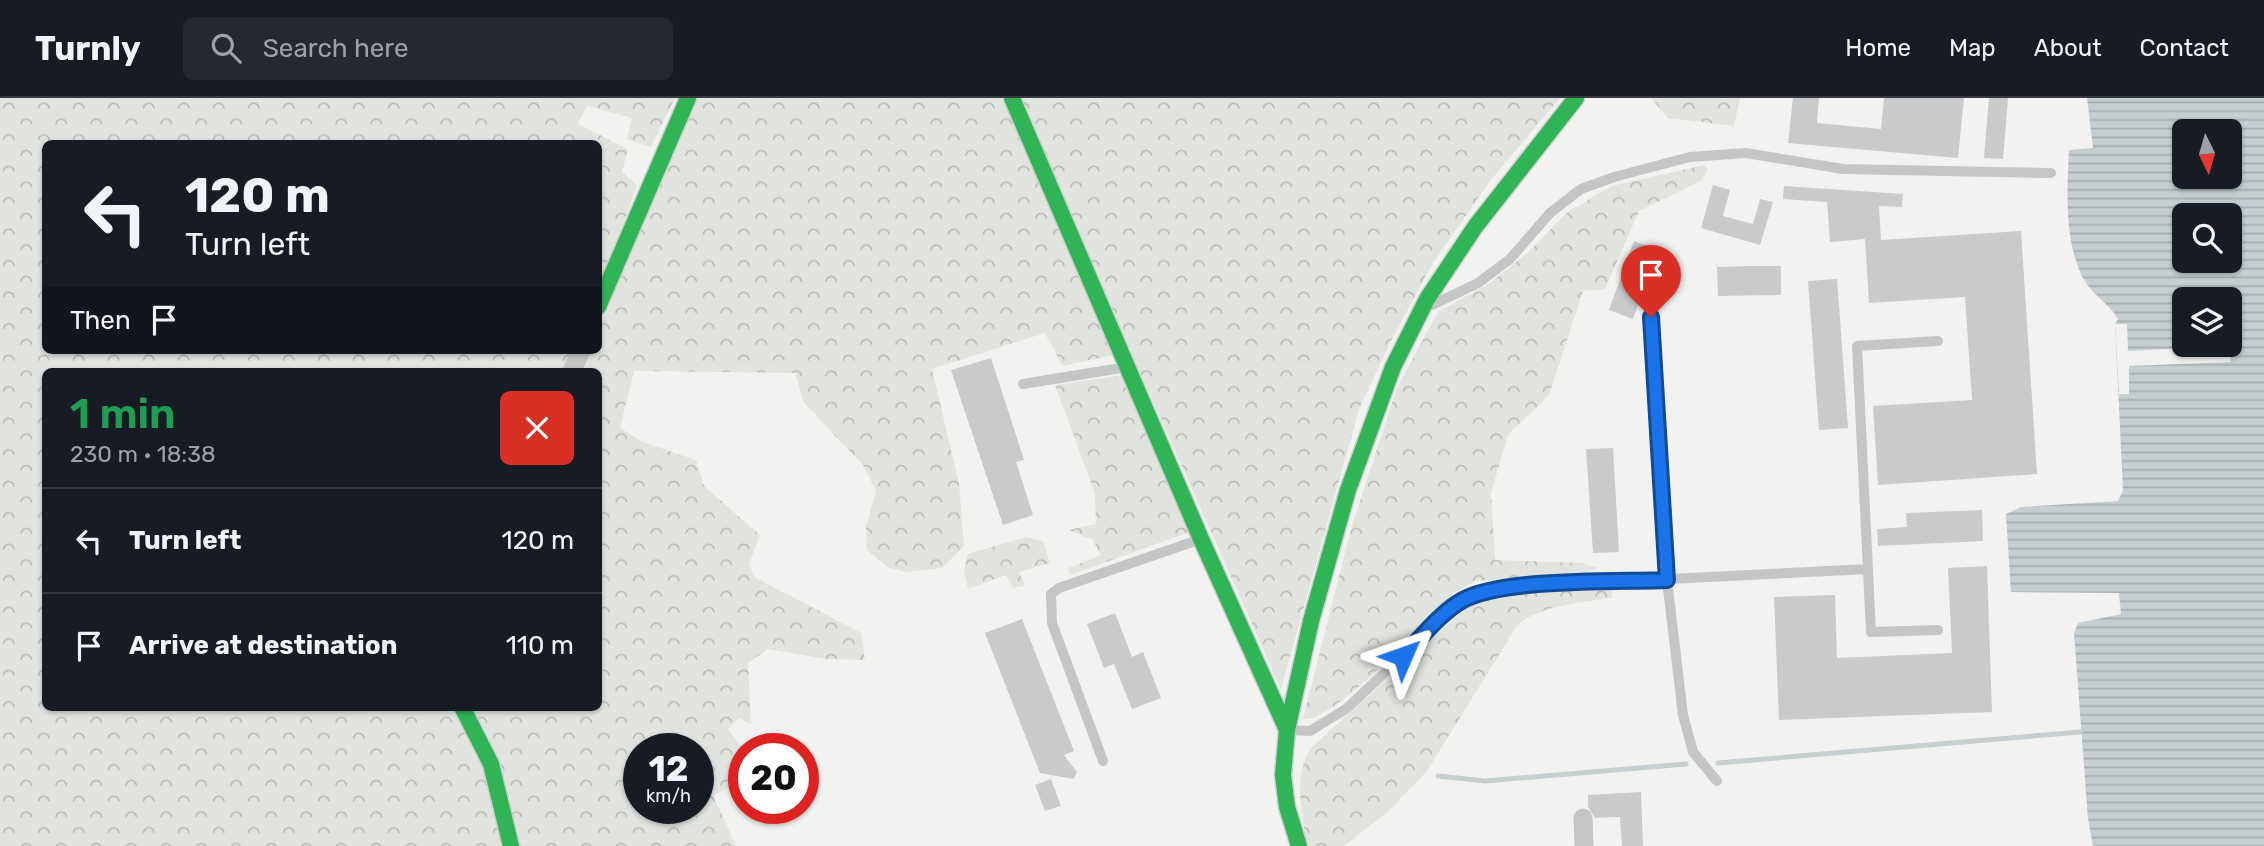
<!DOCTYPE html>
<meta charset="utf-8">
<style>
body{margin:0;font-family:Rubik,sans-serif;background:#242831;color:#f1f3f6;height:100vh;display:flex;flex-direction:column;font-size:26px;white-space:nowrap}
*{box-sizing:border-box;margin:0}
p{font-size:23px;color:#9ea1a6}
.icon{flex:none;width:38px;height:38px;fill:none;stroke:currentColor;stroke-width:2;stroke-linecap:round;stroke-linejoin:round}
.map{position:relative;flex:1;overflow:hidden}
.side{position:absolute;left:42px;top:270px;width:560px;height:343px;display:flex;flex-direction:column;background:#171b24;border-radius:10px;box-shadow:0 2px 5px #0004}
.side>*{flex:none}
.hud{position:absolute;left:42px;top:42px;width:560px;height:214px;border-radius:10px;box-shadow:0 2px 5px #0004;background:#171b24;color:#f1f3f6;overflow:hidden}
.needle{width:46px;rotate:175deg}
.buttons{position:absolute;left:2172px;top:21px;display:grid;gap:14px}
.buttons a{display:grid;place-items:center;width:70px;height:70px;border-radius:10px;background:#171b24;box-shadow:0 2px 5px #0004;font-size:35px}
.speed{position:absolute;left:623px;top:635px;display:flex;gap:14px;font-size:35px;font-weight:700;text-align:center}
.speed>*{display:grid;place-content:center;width:91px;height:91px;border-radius:50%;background:#171b24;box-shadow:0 2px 5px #0004;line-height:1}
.speed small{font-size:18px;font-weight:400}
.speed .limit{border:10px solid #d22;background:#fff;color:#111}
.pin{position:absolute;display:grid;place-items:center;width:60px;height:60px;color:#fff;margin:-72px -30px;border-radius:50% 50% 50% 0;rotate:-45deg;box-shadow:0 0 7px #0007}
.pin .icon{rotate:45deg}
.me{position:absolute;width:77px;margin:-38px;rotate:47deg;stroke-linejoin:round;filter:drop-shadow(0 0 5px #0008)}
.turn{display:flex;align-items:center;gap:24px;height:147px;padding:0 28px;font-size:32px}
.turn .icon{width:91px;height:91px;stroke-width:2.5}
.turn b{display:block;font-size:49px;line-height:60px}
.then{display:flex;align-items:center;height:66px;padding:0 28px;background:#0003;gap:14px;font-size:26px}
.round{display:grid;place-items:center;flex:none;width:74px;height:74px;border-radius:10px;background:#242831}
.headline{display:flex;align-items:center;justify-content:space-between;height:119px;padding:0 28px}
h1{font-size:42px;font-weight:600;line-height:52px;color:#1e9e55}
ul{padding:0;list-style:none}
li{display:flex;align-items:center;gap:21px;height:105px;padding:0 28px;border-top:2px solid #363941}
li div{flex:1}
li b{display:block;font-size:26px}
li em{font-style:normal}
header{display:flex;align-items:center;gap:42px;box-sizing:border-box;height:98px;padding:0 35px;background:#171b24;border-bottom:2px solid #363941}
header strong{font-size:33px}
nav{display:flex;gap:38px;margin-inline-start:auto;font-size:24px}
.search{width:490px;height:63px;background:#242831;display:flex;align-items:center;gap:18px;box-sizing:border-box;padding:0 24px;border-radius:10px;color:#9ea1a6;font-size:26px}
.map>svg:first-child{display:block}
.forest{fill:url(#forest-crowns);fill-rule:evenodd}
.water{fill:url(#water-rules);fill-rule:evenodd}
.pier{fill:#f2f2f1}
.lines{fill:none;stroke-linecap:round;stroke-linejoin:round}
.stream{stroke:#c6cecf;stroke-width:5}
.building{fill:#c9caca}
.fast-casing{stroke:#cecfcf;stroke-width:19}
.lane{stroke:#c4c6c6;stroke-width:10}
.street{stroke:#c4c6c6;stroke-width:19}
.fast{stroke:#30b455;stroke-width:16}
.route-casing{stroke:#114b97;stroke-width:18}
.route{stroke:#1a73e8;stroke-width:12}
</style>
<header>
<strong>Turnly</strong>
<div class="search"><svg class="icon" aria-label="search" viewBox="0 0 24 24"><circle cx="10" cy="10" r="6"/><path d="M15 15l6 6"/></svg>Search here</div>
<nav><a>Home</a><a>Map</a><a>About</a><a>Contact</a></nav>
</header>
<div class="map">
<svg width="2264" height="748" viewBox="0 0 2264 748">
<defs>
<pattern id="forest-crowns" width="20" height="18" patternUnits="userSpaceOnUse" patternTransform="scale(1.75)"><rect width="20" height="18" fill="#e1e4de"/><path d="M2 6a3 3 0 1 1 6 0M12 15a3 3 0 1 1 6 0" fill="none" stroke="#babdb9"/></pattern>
<pattern id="water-rules" width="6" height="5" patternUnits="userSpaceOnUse" patternTransform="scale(1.75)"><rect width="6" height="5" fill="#c6cecf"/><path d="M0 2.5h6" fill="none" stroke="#a4acad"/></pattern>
</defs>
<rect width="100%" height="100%" fill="#f2f2f1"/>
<path class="forest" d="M0,0h675l-24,49 -24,-8 5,-21 -45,-12 -9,18 50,25 -6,23 15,13 -38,105 -1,-146h-552v206h528l-9,21h-519v336h410l30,59 19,80h-505z
M696,0h309l109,257 -52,11 -17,-33 -113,36 27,115 5,62 -22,22 -35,4 -20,-5 -20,-17 -1,-24 10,-35 -13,-26 -59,-62 -9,-30 -161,-2 -14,57 23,14 53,18 8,26 56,49 -11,29 5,13 107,56 4,27 -40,-1 -57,-10 -20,14 3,61 -12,-6 -11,11 16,22v30l-31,14 23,51h-220l-48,-139h130v-336h-17l9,-21h8l1,-21zM639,651h59v59h-59z
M1018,0h542l-70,83 -57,82 -41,76 -33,70 -78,280z
M1651,0h89l-6,28 -66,-8z
M1704,67l4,5 -6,10 -63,31 -34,78 -22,2 -34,104 -41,40 -17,58 4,67 88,3 14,5 -13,6 -109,7 -21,12c-25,25 -119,130 -151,126l48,-190 46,-141 41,-76 52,-29 36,-29 43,-43 43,-25z
M1123,277l67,157 -120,43 -2,-7 33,-13 -8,-15 -25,-10 28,-6 -1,-30 -40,-109z
M1026,439l17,4 7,22 -31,9 6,14 -12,2 -7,-13 -38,14 -4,-18 4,-17z
M1612,491v9c-35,5 -64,6 -94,26l-91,147 -37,39 -46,36h-34l-5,-9c-3,-32 -13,-64 8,-91l143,-129 19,-16 31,-7z"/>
<path class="water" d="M2087,0h177v748h-171l-5,-27 -14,-186 4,-10 43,-9 -2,-21 -108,-1 -5,-78 15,-7 97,-6 5,-11 -8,-166 3,-5c-9,-16 -27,-25 -35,-41 -19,-37 -16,-88 -14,-128l24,-2zM2184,33h46v46h-46zM2184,117h46v46h-46zM2184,201h46v46h-46z"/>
<path class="pier" d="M2115,226h12l1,27 102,-5 1,16 -102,4v28h-10z"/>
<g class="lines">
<path class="stream" d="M1718,665l362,-31
M1438,678l47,5 201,-17"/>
</g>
<path class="building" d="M1793,0h26l-2,25 64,6 3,-31h80l-6,60 -170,-15z
M1989,0h19l-5,61 -19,-1z
M1713,87l17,5 -7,26 30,8 7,-25 13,3 -13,43 -59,-17z
M1784,88l119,8 -1,13 -23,-1 2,34 140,-9 16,243 -159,11 -5,-79 99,-6 -7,-103 -96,6 -4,-64 -35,3 -3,-40 -44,-3z
M1634,143l24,9 -25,69 -24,-9z
M1752,168h29v29l-63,1 -1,-29z
M1837,181l11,149 -29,2 -11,-149z
M991,260l33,102 -8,2 17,53 -30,10 -52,-155z
M1613,350l6,104 -26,1 -7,-104z
M1982,412l1,31 -105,5 -1,-17 30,-2 -1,-14z
M1987,468l5,146 -213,8 -5,-123 61,-2 2,63 115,-5 -4,-85z
M1115,515l17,44 11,-5 18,46 -29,11 -18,-45 -10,4 -17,-44z
M1022,521l52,132 -10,4 13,17 -3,7 -34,-6 -55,-140z
M1051,681l10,27 -16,5 -10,-26z
M1641,694l2,54h-21l-2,-29 -25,1 -7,-11v-12z"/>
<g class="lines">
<defs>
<path id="fast" d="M1012,0l189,441 86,191
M598,209l90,-209
M462,609l29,57 20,82
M1299,748l-12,-39 -4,-32 4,-45 24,-109 37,-131 45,-123 34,-68 48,-72 101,-129"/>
</defs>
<use href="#fast" class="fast-casing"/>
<path class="lane" d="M1432,207l46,-22 32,-24 40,-46 31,-24 33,-12 76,-20 56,-4 97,16 208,4
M1651,219l16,263 16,135 10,37 24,29
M1938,243l-81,5 14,286 67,-2
M1023,286l104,-17
M1287,632l23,1 36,-22 114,-107 18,-9 29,-6 361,-18
M1103,663l-51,-138 -1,-29 8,-6 142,-49"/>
<path class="street" d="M572,273l9,-21
M1583,720l1,28"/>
<use href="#fast" class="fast"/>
</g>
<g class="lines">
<defs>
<path id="route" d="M1403,558c18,-18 38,-44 60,-56 40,-22 154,-18 204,-20l-16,-263"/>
</defs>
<use href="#route" class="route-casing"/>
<use href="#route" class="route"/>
</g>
</svg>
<div class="buttons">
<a><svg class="needle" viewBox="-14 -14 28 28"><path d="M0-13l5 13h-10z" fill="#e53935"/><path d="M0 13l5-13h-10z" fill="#9ea1a6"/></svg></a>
<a><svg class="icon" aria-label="search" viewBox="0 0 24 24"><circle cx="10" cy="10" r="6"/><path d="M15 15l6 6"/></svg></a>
<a><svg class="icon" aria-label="layers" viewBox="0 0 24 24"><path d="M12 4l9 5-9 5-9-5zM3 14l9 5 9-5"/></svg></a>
</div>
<div class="speed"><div>12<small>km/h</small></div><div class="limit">20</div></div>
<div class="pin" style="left:1651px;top:219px;background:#d93025"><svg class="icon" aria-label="arrive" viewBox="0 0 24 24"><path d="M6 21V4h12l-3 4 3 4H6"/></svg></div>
<svg class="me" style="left:1403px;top:558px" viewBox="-20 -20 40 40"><path d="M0-17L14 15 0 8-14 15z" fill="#1a73e8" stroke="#fff" stroke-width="4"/></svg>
<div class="hud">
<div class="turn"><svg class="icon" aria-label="left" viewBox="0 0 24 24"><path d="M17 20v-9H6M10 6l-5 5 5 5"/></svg><div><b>120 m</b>Turn left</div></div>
<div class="then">Then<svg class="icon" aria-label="arrive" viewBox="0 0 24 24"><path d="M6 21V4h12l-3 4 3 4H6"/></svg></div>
</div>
<section class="side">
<div class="headline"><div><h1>1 min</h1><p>230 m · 18:38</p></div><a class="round" style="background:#d93025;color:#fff"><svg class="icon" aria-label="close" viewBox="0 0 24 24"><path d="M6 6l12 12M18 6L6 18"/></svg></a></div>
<ul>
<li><svg class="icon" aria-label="left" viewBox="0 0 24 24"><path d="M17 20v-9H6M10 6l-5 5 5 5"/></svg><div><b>Turn left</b></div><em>120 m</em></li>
<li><svg class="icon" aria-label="arrive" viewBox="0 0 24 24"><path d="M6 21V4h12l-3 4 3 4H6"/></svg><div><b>Arrive at destination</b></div><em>110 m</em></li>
</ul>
</section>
</div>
